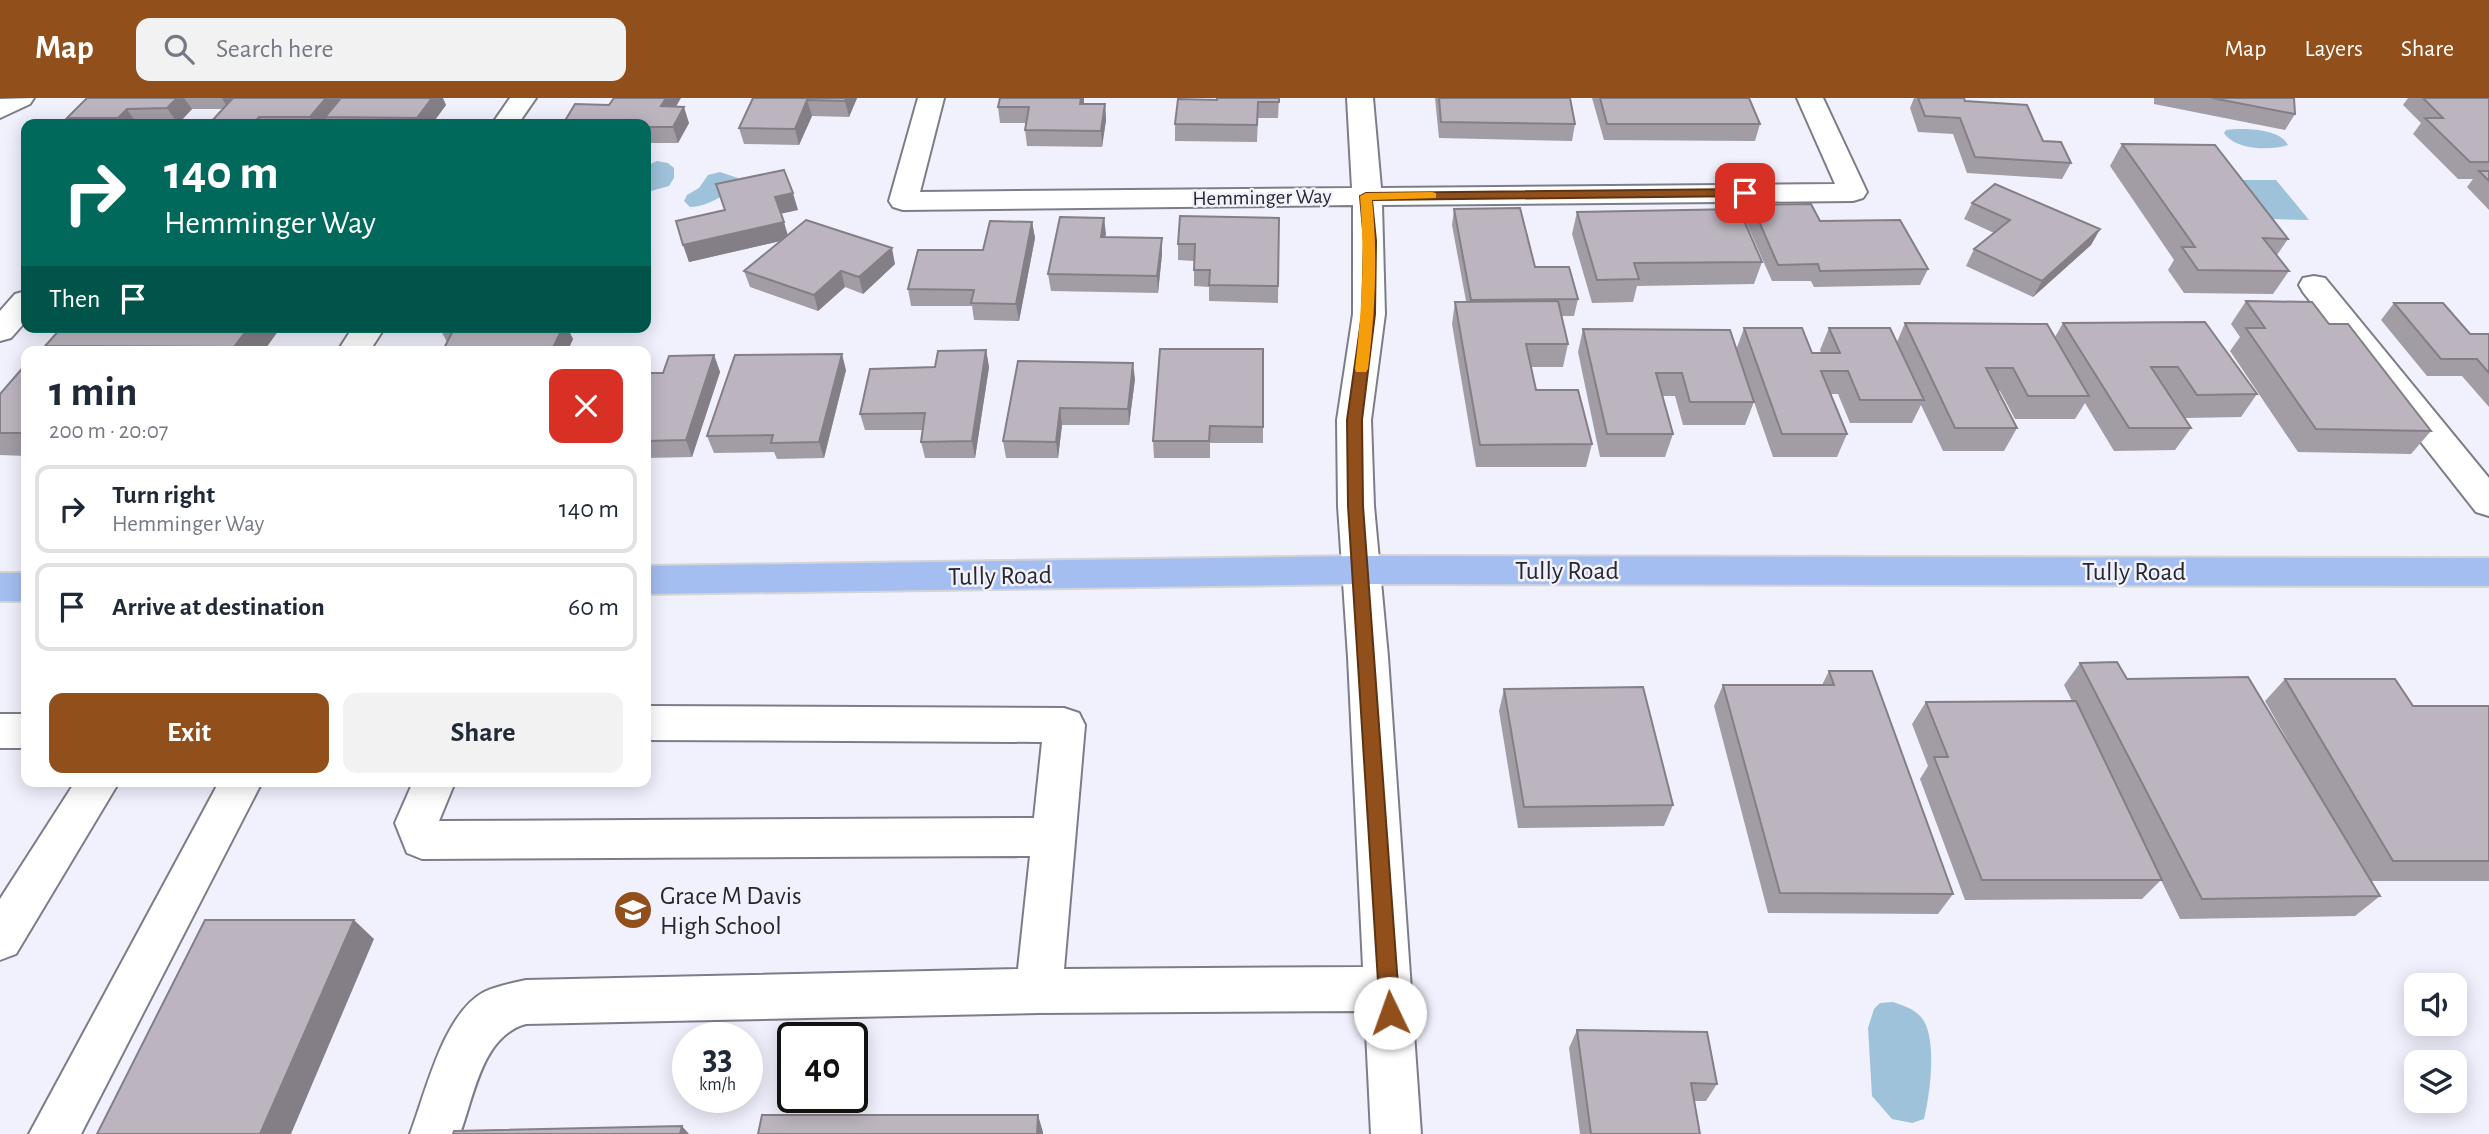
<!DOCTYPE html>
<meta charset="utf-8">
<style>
body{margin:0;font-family:"Alegreya Sans",sans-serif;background:#f2f2f3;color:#1f2937;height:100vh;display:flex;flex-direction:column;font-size:26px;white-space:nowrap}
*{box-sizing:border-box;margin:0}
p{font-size:23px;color:#747a83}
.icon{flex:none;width:38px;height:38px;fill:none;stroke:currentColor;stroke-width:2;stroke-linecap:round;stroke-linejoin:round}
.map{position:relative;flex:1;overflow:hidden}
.details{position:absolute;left:21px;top:248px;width:630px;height:441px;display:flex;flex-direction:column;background:#fff;border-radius:14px;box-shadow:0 4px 18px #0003}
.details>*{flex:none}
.guide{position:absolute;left:21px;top:21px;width:630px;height:214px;border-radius:14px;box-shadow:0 4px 18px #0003;background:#00695c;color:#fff;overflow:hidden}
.tools{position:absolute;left:2404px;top:875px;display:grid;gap:14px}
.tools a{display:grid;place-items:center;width:63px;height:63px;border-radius:14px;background:#fff;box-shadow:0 4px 18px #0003;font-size:35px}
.speed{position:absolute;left:672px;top:924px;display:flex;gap:14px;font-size:35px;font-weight:700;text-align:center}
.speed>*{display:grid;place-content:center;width:91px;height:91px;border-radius:50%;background:#fff;box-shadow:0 4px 18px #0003;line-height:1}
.speed small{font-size:18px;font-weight:400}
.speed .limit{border:4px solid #111;border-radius:10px;background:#fff;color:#111}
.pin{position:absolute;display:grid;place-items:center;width:60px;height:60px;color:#fff;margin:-30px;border-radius:14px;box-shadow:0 4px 10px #0006}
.me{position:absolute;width:77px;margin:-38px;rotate:357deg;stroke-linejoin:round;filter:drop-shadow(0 0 5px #0008)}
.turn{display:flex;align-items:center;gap:24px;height:147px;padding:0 28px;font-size:32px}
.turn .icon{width:91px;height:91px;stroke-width:2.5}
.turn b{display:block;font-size:49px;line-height:60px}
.then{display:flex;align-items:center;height:66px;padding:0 28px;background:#0003;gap:14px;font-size:26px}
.round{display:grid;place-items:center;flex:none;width:74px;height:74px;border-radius:14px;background:#f2f2f3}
.summary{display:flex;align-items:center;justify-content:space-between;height:119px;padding:0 28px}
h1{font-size:42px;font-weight:700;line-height:52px}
.primary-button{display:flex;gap:14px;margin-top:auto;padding:14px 28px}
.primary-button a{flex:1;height:80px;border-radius:14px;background:#904f1b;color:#fff;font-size:28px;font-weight:700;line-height:80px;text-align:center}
.primary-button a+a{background:#f2f2f3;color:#1f2937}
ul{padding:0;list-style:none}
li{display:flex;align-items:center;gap:21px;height:88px;margin:0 14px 10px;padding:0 14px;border:4px solid #e0e1e3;border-radius:14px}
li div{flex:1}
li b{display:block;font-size:26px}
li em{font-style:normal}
header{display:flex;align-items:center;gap:42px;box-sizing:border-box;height:98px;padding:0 35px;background:#904f1b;color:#fff}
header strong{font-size:33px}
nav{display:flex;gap:38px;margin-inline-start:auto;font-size:24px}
.search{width:490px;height:63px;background:#f2f2f3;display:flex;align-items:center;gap:18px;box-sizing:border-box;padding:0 24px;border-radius:14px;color:#747a83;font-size:26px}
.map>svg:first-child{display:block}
.water{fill:#9ec2da}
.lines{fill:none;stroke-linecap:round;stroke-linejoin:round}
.minor-casing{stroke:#7d7d89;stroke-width:4}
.major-casing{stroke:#d4d4d5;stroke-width:4}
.minor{fill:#fff;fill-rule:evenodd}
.major{fill:#a5bef2;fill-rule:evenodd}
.wall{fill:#a29ca5}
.shaded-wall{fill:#847f86}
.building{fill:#bcb5c0;stroke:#847f86;stroke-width:2}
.route{fill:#904f1b;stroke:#5e3312;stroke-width:2}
.slow{fill:#f59e0b}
.labels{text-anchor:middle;stroke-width:5;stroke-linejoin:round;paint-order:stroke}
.far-street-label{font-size:21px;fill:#27272c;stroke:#f1f1fe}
.street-label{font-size:26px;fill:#27272c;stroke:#f1f1fe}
.poi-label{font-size:26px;fill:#27272c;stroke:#f1f1fe;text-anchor:start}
</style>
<header>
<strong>Map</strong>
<div class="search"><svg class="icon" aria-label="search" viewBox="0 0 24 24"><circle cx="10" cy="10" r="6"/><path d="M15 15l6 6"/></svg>Search here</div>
<nav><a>Map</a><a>Layers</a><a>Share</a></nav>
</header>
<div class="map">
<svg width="2489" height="1036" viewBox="0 0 2489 1036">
<rect width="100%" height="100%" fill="#f1f1fe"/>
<path class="water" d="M2226,32c18,-2 53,-2 62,15 -18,6 -53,5 -64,-12z
M657,63l11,2 6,5v10l-5,8 -18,5 -5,-4 3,-8 -3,-3v-10z
M720,74l18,6c-6,16 -32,29 -48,29l-6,-6 3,-6 12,-7 9,-13z
M2240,82h36l33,40 -37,-1z
M1893,904c11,4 20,6 28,15 17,19 9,78 3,102l-12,4 -20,-4 -20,-23 -4,-68 6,-19 6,-6z"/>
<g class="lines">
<defs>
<path id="minor" d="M34,0l-4,6 -30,14v-19z
M510,0h26l-18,26h-26z
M918,0h26l-24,94 432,-4 -5,-90h26l8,90 454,-4 -38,-86h26l44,94 -4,6 -10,3 -471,4 3,109 -14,106 3,86 14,151 33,477h-50l-6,-123 -326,2 -513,11c-44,12 -52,72 -66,110h-50c16,-42 33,-120 74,-142 13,-6 28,-9 42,-12l492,-11 12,-113 -608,3 -15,-6 -12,-30 18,-41h42l-16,39 595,-3 8,-76 -396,-2v-34l418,2 15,5 6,12 -21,244 299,-2 -15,-310 -10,-151 -1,-86 16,-106v-109l-450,5 -10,-3 -4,-6z
M2314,178l11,2 164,200v38l-13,-4 -173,-220 -4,-7 4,-7z
M26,193v30l-15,17 -11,3v-30l15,-17z
M353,229h32l-16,25h-32z
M0,616h26v34h-26z
M75,684h44l-103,172 -16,6v-61z
M219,684h43l-181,352h-52z"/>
<path id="major" d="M1361,458l1128,2v28l-1128,-2 -715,10v-28z
M0,475h26v28h-26z"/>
</defs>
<use href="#minor" class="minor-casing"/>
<use href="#major" class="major-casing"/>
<use href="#minor" class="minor"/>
<use href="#major" class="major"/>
</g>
<path class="wall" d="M87,0h252l1,1 106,6 -14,19h-103l-1,-1 -1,1h-118l14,-15h-31l-14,15h-107l-4,-6z
M753,0h104l-8,19 -37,-1 -13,29 -55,-1 -5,-16z
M1000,0h84v6h21l1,16 -4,27 -75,-1 -2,-16 1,-7h-26l-2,-16z
M1279,0l-1,20h-20l-1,24 -82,-1v-17l42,-24z
M1435,0h135l5,26 -3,17 -133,-3z
M1592,0h157l11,26 -5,17 -151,-1z
M1914,0h50l1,3 78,40 28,22 -9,16 -95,-6 -14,-39 -35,-2 -8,-24z
M2154,0h140l1,16 -10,16 -131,-26z
M2408,0h81v112l-22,-23 6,-8h-15l-45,-45 8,-11 -18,-18z
M676,9l13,16 -11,20h-32v-19z
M2122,46l166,95 -11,16 12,16 -16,23 -89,-1 -16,-23 6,-10 -64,-94z
M1972,105l128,26 -9,16 -58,52 -67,-31 8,-17 20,-16 -30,-14z
M1752,107l68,16 108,48 -8,16 -106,2 -3,-6h-39l-26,-59z
M1454,111l124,90 -4,17h-13l7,28 -5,23h-32l5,23 56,54 -6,23h-110l-24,-143 3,-22 11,-1 -14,-76z
M798,112l-17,3 6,22 108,29 -32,30 -18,-7 -27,24 -68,-24 -6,-16 36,-30 -91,21 -13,-41z
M1577,114l185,50 -8,22 -117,2 -4,16 -41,1 -20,-69z
M1104,120l1,19 57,1v16l-4,39 -107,-2 -3,-17z
M1279,120l-1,85 -69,-2v-14l-15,-1v-25l-16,-1v-16z
M1032,124l3,16 -16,83 -45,-1 -2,-14h-61l-3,-17 75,-39z
M2246,203l83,23 102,107 -20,23 -113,-2 -68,-101 10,-14 -9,-13z
M2394,205l76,31h19v73l-27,-31h-35l-46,-56z
M1905,225l150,14 8,-14 194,71 -16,23 -56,1 6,10 -16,22 -61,1 -29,-48 -10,16h-60l-15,-28h-2l19,37 -13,23h-61l-22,-46 -9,18h-62l-12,-29h-8l17,40 -10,23h-64l-21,-61 2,6 -9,23h-62l-8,-29h-13l11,38 -8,23h-65l-22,-105 5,-23 153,21 8,-22 68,25h9l-1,-3 9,-22 68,14z
M62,229h219l-18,25h-226l12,-1 -4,-5z
M439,229h128l6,12 -6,13h-125l5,-10z
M1263,251v94h-53v15h-56l-1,-17z
M986,252l3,17 -14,91h-50l-4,-16 2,-12h-58l-5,-16 75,-47z
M714,257l6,17 -28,85 -46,1v-85h17z
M1018,263l117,18 -6,46h-67l-4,33h-52l-3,-17z
M26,266v92l-26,-1v-61z
M846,272l-22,88 -47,1 -3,-7 -60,1 -7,-17z
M2080,565l47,16 194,120 -56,-98 20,-22 128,27h76v175h-119l10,15 -25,20 -175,3 -19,-39 -19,19 -177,1 -45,-121 8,-13 -16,-42 14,-22 146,-1 -8,-16z
M1829,573l124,223 -15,20 -170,-1 -54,-207 9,-21h99z
M1504,591l169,116 -9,21 -146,2 -19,-117z
M1577,932l140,54 -11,17h-12l6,33h-120l-11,-86z"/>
<path class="shaded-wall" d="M177,0h7l8,11 -14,15 -11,-16z
M222,0h16l-10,11z
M326,0h13l4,6 -18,13 3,6 -1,1h-13l-4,-7z
M432,0h11l3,7 -14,19h-12l-3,-6z
M666,0h15l-14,24 -6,-16z
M846,0h11l-8,19 -4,-16z
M1081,0h3v4l-3,18 -1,-16z
M807,2l5,16 -13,29 -4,-16z
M1105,6l1,16 -4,27 -1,-16z
M684,9l5,16 -11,20 -5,-16z
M127,11l10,15h-15l-4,-6z
M259,19l5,7h-11z
M646,78l3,9 -3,7z
M793,95l5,17 -18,4 -5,-17z
M1104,120l2,16 -4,19 -1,-16z
M784,124l5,17 -100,23 -6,-17z
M1032,124l3,16 -16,83 -3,-17z
M2100,131l-9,16 -58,52 9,-16z
M1162,140v16l-4,39 -1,-17z
M892,150l3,16 -32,30 -4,-17z
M841,173l4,16 -27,24 -4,-16z
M249,229h32l-18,25h-26l-3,-5z
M563,229h4l6,12 -6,13h-16z
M986,252l3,17 -14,91 -3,-17z
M842,256l4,16 -22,88 -5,-16z
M714,257l6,17 -28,85 -6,-17z
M1133,265l2,16 -6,46 -1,-16z
M1060,310l2,17 -4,33 -2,-16z
M354,822l20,19 -83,195h-31z
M1038,1017l5,17v2h-6z
M682,1028l7,8h-9z"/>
<path class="building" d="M87,0h90l-10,10 -40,1 -9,9h-51z
M233,0h93l-16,19h-51l-6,7h-44z
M341,0h91l-15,20 -92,-1z
M614,0h52l-5,8 23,1 -11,20h-27v-3h-83l12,-20 34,1z
M753,0h93l-1,3 -38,-1 -12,29 -56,-1z
M1000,0h81l-1,6h25l-4,27 -76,-1 4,-23h-31z
M1217,0h62v4h-21l-1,23 -82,-1 3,-25 39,1z
M1439,0h131l5,26 -134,-2z
M1600,0h149l11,26h-153z
M1918,0h46l1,3 62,4 16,36 18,1 10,21 -96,-6 -15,-39 -35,-2z
M2212,0h82l1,16z
M2423,0h66v64h-19l-45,-44h18z
M2122,46l93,1 73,94 -25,-1 26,33 -91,-1 -16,-23h13z
M784,72l9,23 -18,4 9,25 -101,23 -7,-24 49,-11 -9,-26z
M2479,73h10v10z
M1995,86l105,45 -58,52 -68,-32 36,-29 -38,-17z
M1811,106l9,17 80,-1 28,49 -108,2 -2,-7 -40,1 -26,-60z
M1520,110l15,59h34l9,32 -107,1 -17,-91z
M1739,111l23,53 -128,1 5,16 -42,1 -20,-68z
M1180,118l99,2 -1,68 -69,-1 1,-15h-16l1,-26h-17z
M1060,119l44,1 -3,19 61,1 -5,38 -109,-2z
M806,122l86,28 -33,29 -18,-6 -27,24 -70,-24z
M990,123l42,1 -16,82 -45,-1 3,-13 -66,-1 10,-39h65z
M1558,203l10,43h-42l10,46h42l14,54 -112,1 -25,-143z
M2246,203l66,1 17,22h19l83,107 -115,-2 -70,-101h19z
M2394,205h49l27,31h19v39l-12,-14h-36z
M2205,224l52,72 -60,1 -19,-28h-27l40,61h-62l-66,-105z
M1905,225l142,1 42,72h-61l-15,-28h-27l31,60h-62z
M62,229h187l-15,20 -189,-1z
M439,229h124l-12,25h-109l13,-25z
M1744,230h58l10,25h28l-11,-25h61l34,72h-64l-12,-29h-27l26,63h-65z
M1583,231l147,1 24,72h-64l-8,-29h-26l17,61h-66z
M1160,251h103v78l-53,-1 -1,15h-56z
M986,252l-14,91 -51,1 4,-29 -65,1 10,-45 65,-2 3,-16z
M38,253h139l-140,1z
M842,256l-23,88 -48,1 2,-8 -66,1 28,-81z
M714,257l-28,85 -40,1v-68h17l6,-17z
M1018,263l115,2 -5,46 -68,-1 -4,34 -53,-1z
M26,266v69h-26v-39z
M2117,564l10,17 121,-2 132,219 -178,3 -122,-236z
M1829,573h43l81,223 -173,-1 -57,-208h111z
M2285,581h110l18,27h76v155h-96z
M1643,589l30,118 -149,2 -20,-118z
M2076,603l86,179h-180l-48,-123h14l-22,-55z
M205,822h149l-94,214h-163z
M1577,932l130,2 10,52 -26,-1 9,51h-109z
M762,1017h276l-1,19h-279z
M682,1028l-2,8h-227l1,-3z"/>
<path class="route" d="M1745,91l4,2v5l-377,4 4,41 -1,73 -13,106 1,86 37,507 -3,7 -7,2 -7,-2 -3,-7 -32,-507 -1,-86 15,-106 2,-73 -4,-45 6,-3z"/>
<path class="slow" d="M1432,94l4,1v5l-64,2c6,57 3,112 -4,169l-2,3h-10l-1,-3c7,-58 10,-114 5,-173l6,-3z"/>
<defs>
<symbol id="school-disc" viewBox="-11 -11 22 22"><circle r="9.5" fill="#904f1b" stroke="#f1f1fe"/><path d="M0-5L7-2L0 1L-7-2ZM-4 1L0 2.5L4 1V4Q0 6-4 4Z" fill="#fff"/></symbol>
</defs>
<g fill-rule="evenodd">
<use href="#school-disc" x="611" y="790" width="44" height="44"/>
</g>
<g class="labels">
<g class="far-street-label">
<text transform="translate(1262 99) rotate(-1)" y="7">Hemminger Way</text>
</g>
<g class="street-label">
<text x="1567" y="481">Tully Road</text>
<text x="2134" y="482">Tully Road</text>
<text transform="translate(1000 477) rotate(-1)" y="9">Tully Road</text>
</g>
<g class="poi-label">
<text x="660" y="806">Grace M Davis<tspan x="660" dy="30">High School</tspan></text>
</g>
</g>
</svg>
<div class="tools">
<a><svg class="icon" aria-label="sound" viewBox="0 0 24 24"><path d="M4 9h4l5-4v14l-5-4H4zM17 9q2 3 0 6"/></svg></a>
<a><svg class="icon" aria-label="layers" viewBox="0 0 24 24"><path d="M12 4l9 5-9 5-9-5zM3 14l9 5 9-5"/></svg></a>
</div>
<div class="speed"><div>33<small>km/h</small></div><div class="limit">40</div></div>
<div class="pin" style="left:1745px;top:95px;background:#d93025"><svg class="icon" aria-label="arrive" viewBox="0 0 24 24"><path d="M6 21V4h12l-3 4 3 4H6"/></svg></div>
<svg class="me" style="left:1390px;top:915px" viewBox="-20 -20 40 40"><circle r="19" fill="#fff"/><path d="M0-13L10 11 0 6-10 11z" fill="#904f1b"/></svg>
<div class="guide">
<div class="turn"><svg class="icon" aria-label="right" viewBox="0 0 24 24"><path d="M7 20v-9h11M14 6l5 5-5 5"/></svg><div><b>140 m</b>Hemminger Way</div></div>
<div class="then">Then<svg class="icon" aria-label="arrive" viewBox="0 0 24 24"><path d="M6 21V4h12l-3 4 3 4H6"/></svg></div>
</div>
<section class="details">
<div class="summary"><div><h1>1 min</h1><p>200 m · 20:07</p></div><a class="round" style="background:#d93025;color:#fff"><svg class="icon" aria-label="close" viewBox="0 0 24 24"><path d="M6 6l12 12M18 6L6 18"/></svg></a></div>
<ul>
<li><svg class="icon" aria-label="right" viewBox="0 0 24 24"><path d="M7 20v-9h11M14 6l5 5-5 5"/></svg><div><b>Turn right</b><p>Hemminger Way</p></div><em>140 m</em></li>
<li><svg class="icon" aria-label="arrive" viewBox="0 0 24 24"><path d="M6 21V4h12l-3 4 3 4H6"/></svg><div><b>Arrive at destination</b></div><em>60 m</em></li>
</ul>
<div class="primary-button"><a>Exit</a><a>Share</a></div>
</section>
</div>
